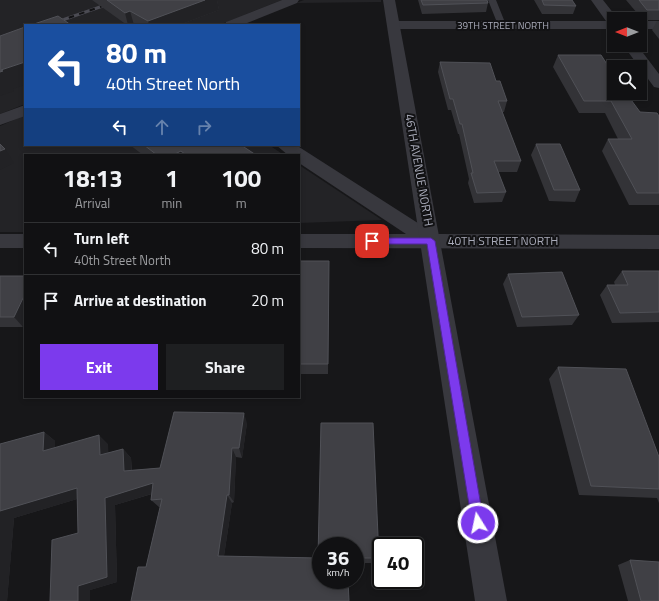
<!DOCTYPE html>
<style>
body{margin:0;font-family:"Titillium Web",sans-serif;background:#1e1f21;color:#f1f3f6;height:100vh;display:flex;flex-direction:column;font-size:15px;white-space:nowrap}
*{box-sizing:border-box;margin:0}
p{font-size:13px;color:#9c9da0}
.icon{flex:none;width:22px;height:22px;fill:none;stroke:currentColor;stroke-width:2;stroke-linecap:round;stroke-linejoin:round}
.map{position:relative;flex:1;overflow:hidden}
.sheet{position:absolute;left:24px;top:154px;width:276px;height:244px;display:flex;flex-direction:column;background:#111113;border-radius:0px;box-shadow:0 2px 6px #0003,0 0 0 1px #303133}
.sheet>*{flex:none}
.top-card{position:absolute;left:24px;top:24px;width:276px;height:122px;border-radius:0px;box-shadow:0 2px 6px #0003,0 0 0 1px #303133;background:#1a4fa0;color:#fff;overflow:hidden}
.needle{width:26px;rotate:270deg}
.controls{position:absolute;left:607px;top:12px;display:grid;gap:8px}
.controls a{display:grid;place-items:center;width:40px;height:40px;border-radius:0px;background:#111113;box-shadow:0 2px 6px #0003,0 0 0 1px #303133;font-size:20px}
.speed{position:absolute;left:312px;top:537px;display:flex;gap:8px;font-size:20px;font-weight:700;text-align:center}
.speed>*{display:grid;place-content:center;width:52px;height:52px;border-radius:50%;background:#111113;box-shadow:0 2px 6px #0003,0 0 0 1px #303133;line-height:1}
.speed small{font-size:10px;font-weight:400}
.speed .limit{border:2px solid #111;border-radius:6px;background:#fff;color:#111}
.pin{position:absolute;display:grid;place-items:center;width:34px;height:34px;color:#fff;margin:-17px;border-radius:8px;box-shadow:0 2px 6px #0006}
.me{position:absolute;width:44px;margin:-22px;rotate:350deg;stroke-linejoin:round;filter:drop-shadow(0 0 3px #0008)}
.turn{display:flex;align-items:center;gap:14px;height:84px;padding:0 16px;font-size:18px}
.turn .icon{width:52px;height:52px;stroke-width:2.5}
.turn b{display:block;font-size:28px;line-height:34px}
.lanes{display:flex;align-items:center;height:38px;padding:0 16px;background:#0003;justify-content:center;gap:20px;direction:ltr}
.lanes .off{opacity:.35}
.eta{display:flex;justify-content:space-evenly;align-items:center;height:68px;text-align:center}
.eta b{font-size:24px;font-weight:700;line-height:28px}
.action{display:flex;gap:8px;margin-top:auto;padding:8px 16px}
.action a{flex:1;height:46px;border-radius:0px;background:#7c3aed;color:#fff;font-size:16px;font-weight:700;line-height:46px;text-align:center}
.action a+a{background:#1e1f21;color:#f1f3f6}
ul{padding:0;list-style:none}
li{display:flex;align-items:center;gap:12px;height:52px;padding:0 16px;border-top:1px solid #303133}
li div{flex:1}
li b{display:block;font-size:15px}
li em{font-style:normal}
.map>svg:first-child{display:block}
.built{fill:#232326}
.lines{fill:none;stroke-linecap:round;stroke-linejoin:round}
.service{fill:#38383e;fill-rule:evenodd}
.minor{fill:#38383e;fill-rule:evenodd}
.tertiary{fill:#38383e;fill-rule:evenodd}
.rail-casing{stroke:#4b4b53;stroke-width:3}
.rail{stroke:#121214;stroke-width:2;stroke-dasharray:5.5;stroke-linecap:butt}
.wall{fill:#333337}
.shaded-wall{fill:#222225}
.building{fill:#404045;stroke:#505157}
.route{fill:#7c3aed;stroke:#51269a}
.labels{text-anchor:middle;stroke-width:4;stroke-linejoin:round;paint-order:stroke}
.far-street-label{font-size:10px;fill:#a9abb9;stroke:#121214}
.street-label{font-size:12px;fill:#a9abb9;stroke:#121214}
</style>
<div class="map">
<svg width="659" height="601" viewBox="0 0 659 601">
<rect width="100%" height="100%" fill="#171719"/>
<path class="built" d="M0,0h282l-63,25h-194v79l-25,10z
M304,0h77v2l-85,1z
M25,115v30h244l15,10h-259v77h-25v-106z
M299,165l83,55 -83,3z"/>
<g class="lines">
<path class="service" d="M488,0h8l10,25 -1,2 -7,-2z"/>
<path class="minor" d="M282,0h17l-2,3 -55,22h-17l1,-3z
M591,0h12l15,19h-4v10h-221l-6,-4 6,-4h213z
M640,21h19v8h-19z
M623,45h14l22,29v14l-5,-1z
M25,105v11l-25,9v-11z
M276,145h20l139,89 224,1v14l-360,-1v-14h107l-107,-71v-8h-11z
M0,234h25v14h-25z"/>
<path class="tertiary" d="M383,0h12l112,601h-32z"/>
<defs>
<path id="rail" d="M48,25l72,-25"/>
</defs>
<use href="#rail" class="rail-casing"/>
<use href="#rail" class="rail"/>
</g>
<path class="wall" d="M92,0h125l2,10 -40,15h-52z
M418,0h69l1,3 -2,9 -64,2z
M534,0h38l4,6 -3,8h-31z
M626,0h33v20h-16z
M657,21h2v18l-7,-9z
M558,55l82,57 19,4v89h-30l-27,-54 6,-12h10l-13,-26h-26l-26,-46z
M440,62l56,19 11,20 -3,11h-2l19,49 -4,11h-19l8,20 -4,10 -28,1 -6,-20 1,-4 -10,-45h-1l-7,-24h-3l-10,-38z
M536,144l44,46 -5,12 -26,-1 -18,-46z
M130,145h111l15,10h-113z
M299,261h30l-1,113h-29z
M622,271h37v51l-47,1 -12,-28 7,-10h8l-1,-3z
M508,274l71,41 -7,10 -55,2 -14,-43z
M0,276l23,51h-23z
M558,367l101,90v46l-2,-5 -78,-3 -30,-116z
M247,423l-5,35 -6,-1 -2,45 -2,1 -8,53 94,2 3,-135 58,135 -2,5h-22v-17l-34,34 -175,-13 14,-60h-1l-8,-7 1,-6 -37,11 2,77 -27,8 -12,-57 -1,-34 -63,19 -7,83h-7v-157l44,-12 11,9v7l53,-4v9l15,-4 8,9 1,12 28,-2z
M630,560l29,41h-31l-10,-36z"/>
<path class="shaded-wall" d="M205,0h12l2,10 -40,15h-30l-1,-4z
M130,11l4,14h-6l-3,-12z
M25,62v23l-12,4 1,2 -14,5v-24l1,-2z
M5,149l9,14 -14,7v-19z
M181,151l1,4h-9z
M25,294v29l-2,4 -9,-10z
M244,413l3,10 -5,35 -3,-10z
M44,432l11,9v19l-12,-9z
M99,435l9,9 1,20 -9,-9z
M232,448l4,9 -2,45 -5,-7z
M123,449l8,9 1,21 -8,-8z
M153,483l8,8 -46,14 2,77 -27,8v11h-12v-15l27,-88z
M77,488l10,8 -73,22 -7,83h-7v-90z
M227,495l5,8 -9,59 -5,-6z"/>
<path class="building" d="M107,0h98l-57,21 -18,-10 -5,2z
M421,0h66l1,3 -65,2z
M542,0h30l4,6 -32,-1z
M639,0h20v10h-12z
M58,16l13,9h-40z
M25,27v35l-24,8 2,1 -3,1v-36z
M558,55h43l13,20v18h12l14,19 17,1 2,3v77h-22l-29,-54h24l-21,-38h-27z
M440,62l50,1 6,18h4l7,20h-9l23,60h-27l12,31 -29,1 -6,-20h2l-11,-49h-2l-7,-25h-3z
M0,144l5,5 -5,2z
M536,144h24l20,46h-26z
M144,145h97l15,10h-70l-5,-4 -8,4h-16z
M79,154h39l-1,1h-38z
M299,261h30l-1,103h-29z
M622,271h37v41l-39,1 -13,-28h21z
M562,272l17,43 -57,2 -14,-43z
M0,276h25v18l-11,23h-14z
M558,367l68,2 33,88v32l-68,-3z
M174,412l70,1 -5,35h-7l-3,47h-2l-9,61 100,2 3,-135h52l6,135h-24v-12h-34v34h27l1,21h-218l7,-34h8l16,-68 -11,1 2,-17 -48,15 2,79 -29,9v15h-28l2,-61 26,-7 -1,-45 -77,23v-67l44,-12 -1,19 56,-16 1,20 23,-6 1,22 36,-3z
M630,560l29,2v39h-18z"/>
<path class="route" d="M372,238h59l4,3 49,282 -1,4 -5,2 -4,-2 -2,-4 -45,-279h-55l-4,-3z"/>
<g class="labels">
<g class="far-street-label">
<text x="503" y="29">39TH STREET NORTH</text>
</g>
<g class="street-label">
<text transform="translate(419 170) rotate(80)" y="4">46TH AVENUE NORTH</text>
<text x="503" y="245">40TH STREET NORTH</text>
</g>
</g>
</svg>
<div class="controls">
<a><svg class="needle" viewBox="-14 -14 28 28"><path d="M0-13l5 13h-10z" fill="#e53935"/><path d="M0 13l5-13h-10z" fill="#9c9da0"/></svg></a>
<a><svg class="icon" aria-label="search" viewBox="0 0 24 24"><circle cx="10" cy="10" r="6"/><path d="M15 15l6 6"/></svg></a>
</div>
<div class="speed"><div>36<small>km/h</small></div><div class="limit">40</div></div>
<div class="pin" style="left:372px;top:241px;background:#d93025"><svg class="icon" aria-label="arrive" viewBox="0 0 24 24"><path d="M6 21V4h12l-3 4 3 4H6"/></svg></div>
<svg class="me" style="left:478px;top:523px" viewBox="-20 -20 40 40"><circle r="17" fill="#7c3aed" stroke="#fff" stroke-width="3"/><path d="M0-11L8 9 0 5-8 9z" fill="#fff"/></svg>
<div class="top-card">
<div class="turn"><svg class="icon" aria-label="left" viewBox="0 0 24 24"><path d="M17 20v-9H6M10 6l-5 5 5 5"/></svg><div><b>80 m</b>40th Street North</div></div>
<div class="lanes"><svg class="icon" aria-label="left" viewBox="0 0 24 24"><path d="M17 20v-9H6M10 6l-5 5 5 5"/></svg><svg class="icon off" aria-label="ahead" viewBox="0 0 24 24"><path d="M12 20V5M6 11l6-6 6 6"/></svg><svg class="icon off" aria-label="right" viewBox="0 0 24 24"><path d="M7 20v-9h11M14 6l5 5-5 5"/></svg></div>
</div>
<section class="sheet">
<div class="eta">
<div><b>18:13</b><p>Arrival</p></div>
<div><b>1</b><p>min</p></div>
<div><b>100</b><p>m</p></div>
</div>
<ul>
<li><svg class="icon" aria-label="left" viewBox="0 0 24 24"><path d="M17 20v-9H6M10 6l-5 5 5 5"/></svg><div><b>Turn left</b><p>40th Street North</p></div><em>80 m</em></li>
<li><svg class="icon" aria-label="arrive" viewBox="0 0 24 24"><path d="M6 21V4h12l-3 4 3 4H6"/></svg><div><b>Arrive at destination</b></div><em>20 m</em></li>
</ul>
<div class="action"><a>Exit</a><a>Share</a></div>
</section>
</div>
